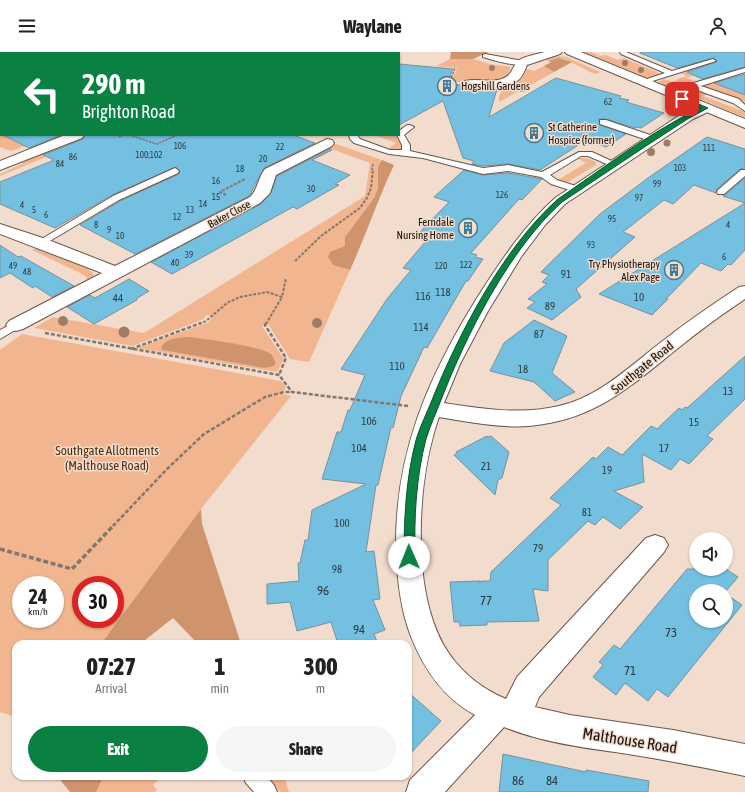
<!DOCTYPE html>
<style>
body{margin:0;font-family:"Asap Condensed",sans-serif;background:#f6f6f6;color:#222;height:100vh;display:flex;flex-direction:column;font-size:15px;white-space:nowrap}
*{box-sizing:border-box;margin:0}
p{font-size:13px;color:#767676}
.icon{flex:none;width:22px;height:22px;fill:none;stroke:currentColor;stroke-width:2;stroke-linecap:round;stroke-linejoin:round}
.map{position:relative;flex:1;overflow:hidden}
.sheet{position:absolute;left:12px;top:588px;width:400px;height:140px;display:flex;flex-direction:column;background:#fff;border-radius:12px;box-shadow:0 1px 3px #0004}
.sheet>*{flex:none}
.hud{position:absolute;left:0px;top:0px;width:400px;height:84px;box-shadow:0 1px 3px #0004;background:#0b8043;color:#fff;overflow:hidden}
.fabs{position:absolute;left:689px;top:480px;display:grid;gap:8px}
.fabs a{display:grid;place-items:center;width:44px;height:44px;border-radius:50%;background:#fff;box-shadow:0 1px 3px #0004;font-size:20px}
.speed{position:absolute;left:12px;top:524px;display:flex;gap:8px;font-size:20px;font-weight:700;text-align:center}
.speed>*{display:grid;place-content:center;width:52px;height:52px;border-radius:50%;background:#fff;box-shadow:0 1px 3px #0004;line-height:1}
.speed small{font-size:10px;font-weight:400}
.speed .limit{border:6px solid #d22;background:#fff;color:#111}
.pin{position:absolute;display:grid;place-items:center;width:34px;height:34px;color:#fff;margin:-17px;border-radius:8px;box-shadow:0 2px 6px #0006}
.me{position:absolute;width:44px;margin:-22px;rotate:359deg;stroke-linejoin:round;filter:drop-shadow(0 0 3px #0008)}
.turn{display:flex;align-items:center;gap:14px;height:84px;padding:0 16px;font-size:18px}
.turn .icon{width:52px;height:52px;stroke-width:2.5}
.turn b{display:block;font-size:28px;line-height:34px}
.eta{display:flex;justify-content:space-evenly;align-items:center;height:68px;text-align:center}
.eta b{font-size:24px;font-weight:800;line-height:28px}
.action{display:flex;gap:8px;margin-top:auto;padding:8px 16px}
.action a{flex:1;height:46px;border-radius:24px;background:#0b8043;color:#fff;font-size:16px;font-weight:800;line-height:46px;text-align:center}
.action a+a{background:#f6f6f6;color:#222}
header{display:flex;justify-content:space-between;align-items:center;height:52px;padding:0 16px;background:#fff;font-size:18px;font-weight:800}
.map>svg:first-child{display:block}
.built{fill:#edcfbd}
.green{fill:#f1b690;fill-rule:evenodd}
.forest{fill:#cf936d}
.building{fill:#73c0e1;stroke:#79919b}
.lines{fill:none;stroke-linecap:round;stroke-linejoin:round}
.service-casing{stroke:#68564a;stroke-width:2}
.minor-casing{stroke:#68564a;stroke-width:2}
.primary-casing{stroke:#68564a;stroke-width:2}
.path-far3{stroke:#85766d;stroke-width:1.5;stroke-dasharray:2.5 1;stroke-linecap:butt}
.path-far2{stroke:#85766d;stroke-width:2;stroke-dasharray:3 1.5;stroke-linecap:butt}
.path-far1{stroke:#85766d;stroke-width:2.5;stroke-dasharray:4 2;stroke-linecap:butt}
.path{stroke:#85766d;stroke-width:3.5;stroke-dasharray:5 2.5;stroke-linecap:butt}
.service{fill:#fff;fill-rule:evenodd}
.minor{fill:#fff;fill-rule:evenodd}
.primary{fill:#fff;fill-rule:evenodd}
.tree{fill:#9b7c65}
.route{fill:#0b8043;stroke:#07532c}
.labels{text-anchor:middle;stroke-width:3;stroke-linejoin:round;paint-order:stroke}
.far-number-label{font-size:9px;fill:#2e3c40}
.far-poi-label{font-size:11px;fill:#17100b;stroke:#f2dcce;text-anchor:start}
.far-street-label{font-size:11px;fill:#17100b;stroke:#f2dcce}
.number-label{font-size:11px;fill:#2e3c40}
.street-label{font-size:13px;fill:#17100b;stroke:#f2dcce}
.park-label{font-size:13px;fill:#542d0f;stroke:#f2dcce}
.near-number-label{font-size:13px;fill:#2e3c40}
.near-street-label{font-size:16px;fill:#17100b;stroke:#f2dcce}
</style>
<header><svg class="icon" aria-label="menu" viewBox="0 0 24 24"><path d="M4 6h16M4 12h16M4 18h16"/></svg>Waylane<svg class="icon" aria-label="person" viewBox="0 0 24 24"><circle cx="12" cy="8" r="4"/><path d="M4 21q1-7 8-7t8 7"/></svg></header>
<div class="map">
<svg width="745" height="740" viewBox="0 0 745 740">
<rect width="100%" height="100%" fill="#f2dcce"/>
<path class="built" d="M0,0h198l-197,1 -1,71z"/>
<path class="green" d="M584,0h7l9,4 6,-1 11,5 7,-2 35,15 -1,2 -10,3 -5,-1z
M745,0v18l-13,-4 -23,6 9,4 -7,2 -13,-4 -12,4 8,3c-17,6 -17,12 -36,1l6,-3 8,3 6,-2 -1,-1 10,-3 -6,-3 4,-1 8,3 31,-10z
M557,4l9,1 34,15 -3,2 -5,-1 -27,-14 -6,-1 -11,3 -4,-2z
M450,7h23l17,5 21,3c-2,3 -2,8 -6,11 -9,6 -43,7 -53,2l5,-12 -21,-2z
M544,14l10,6 -29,16 -11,-5 9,-15 11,3z
M720,31l10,7 15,5v7l-43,-16 3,-2z
M503,34l16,5 -20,11v-5z
M695,39l10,2 1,2 -3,1 42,16v6l-56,-24z
M0,83h3l22,11 -14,5 -11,-4z
M374,83h21l5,7 2,7h-12l-1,-1 7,-5z
M333,91l49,17 -4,7v21l-4,10 -29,39v10l-12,18 17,5 -41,92 -19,-3 -22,-35 -6,2 22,33 -7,13 -140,-24 70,-25 6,-6 -6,-2 -5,5 -70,26 -98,-18 19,-11 91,16 221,-137 5,-33 -44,-16zM161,295l97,3 12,4 6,8 -12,6 -102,-18z
M65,97l-65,27v-2l20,-9 2,-1v-3c13,-7 28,-8 43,-12z
M576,106h11l9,4v3l-28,17 -12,-3h3l27,-16z
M37,196l50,20 6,5v3l-6,4 -1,-3 -6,-4 -48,-23z
M22,282l259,47 5,6 -3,7 8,2 -90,113 -100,135h-85v73l-16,-5v-362zM21,533h34v34h-34zM81,533h34v34h-34z
M104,724h58l-9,9 4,5 -2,2h-59z
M268,724h16l5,16h-9z"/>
<path class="forest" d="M451,0h38l-16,7h-23z
M559,6l13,4 -18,10 -10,-6 7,-4 -3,-1z
M382,108l12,5c-16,34 -28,70 -44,105l-17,-5 -5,-8 2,-5 15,-6v-9l29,-39 4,-10v-21z
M190,285c15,2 70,9 81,17 2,2 3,6 5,8l-2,4 -10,2 -102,-18 -1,-3c7,-10 18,-9 29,-10z
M201,457l1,15 39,120h-43l-25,-26 -33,26h-39z
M57,724h47l-8,16h-26z"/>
<path class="building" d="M640,0h105v15l-43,12 -15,-7 29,-10 1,-1 -3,-3 -37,10 -37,-15z
M399,12l54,5 -7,15 16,1 3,3 6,1h26l-8,28 67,-39 65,18 -2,2 10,2 -3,2 38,11 -23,15 -4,-1 -2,1 -29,-9h-7l1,6 26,9 -20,13 -14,-5h-9l-43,28 -32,-6 -25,2 -11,-2 2,-3 -11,-3 -20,-57 -44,24z
M745,22v21l-31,-12z
M3,83h58l-32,13z
M85,83h208l22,8 -51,25 -15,28 -114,58 -55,-29 40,-24 59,-27 1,-3 -4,-4 -64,28 -57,33 -55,-24v-22l54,-22 -11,-5 40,-16z
M707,85l38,12v19l-5,1 -23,20 -1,4 -22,-8 -21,19 -9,-4 -41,32 12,5 -59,52 5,8 -29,23 -25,-12 8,-6 -7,-3 19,-15 -5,-2 7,-7 -8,-3 59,-58 48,-36z
M330,97l2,1 -20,10 38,15 -15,9 4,1 -42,24 -4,-2 -121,67 -21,-12 110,-58 10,-11 6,-17z
M464,118l19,5 25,-2 34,6 -20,21 -3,-1 -48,54 6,2 -2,2 8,2 -15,22h-2l-39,67 -3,-1 -23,49 -8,32 -2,-1 -13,58h-2l-10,67 8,-1 6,48 -7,1 12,30 -11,4 4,10h-40l-7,-22 -34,9 -7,-29 -23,2v-20l32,-3 -1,-18h2l5,-23h3l4,-30 54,-26 -44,-5 15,-47h4l7,-22h2l15,-35 -24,-6 46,-70 24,-29 -8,-2 23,-27 -12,-3 35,-36 -15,-5z
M745,126v25l-22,-7 2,-1z
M745,151v47l-14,15 -3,-1 -7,7 -20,-8 -35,36h2l-16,16 -53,-21z
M0,193l18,12 3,-1 53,30 -22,11 -17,-11 -2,2 -23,-15 -10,5z
M129,227l20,12 -13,8 1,1 -43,24 -27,-17 23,-12 5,3z
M534,268l33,16 -15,37 23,19 -20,9 -21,-19 -44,-11 14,-28z
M745,304v43l-38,37 6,3 -24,25 -9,-5 -9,11 -29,-16 2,28 -30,9 29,16 -23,22 -17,-12 -8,8 -7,-4 -40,39v31l-15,-2 6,32 -52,1v3l-27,1 -1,-4h-5l-4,-40 30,-1v2l1,-2h9l1,-9 70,-67 -11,-7 43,-41 3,2 12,-12 14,8 29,-29 6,3 22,-21 3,2 3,-3 2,1z
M487,384l1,1 3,-1 18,16 -7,26 -4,2 -3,15 -41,-40 3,-2 -1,-1z
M687,517h39l12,8 -12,14h-30v30h30v-27l16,11 -74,92 -11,-8 -9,12 -23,-18 -9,12 -23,-18 10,-12 -4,-3 15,-17 6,4z
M408,640l33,29 -33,35z
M503,702l83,18v-2l63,11 -1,11h-149z"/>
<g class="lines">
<defs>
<path id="service" d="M172,0h8l-8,1z
M620,0h6l46,19 41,-12 3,2 -73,23 -2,-1v-2l24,-8 -44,-19z
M485,2l38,7 3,2c-7,5 -34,-3 -43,-6v-2z
M745,16v4l-44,14 38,13 6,6v6l-12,-8 -39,-14 -24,7 -4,-2 24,-10z
M505,28l20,7 1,2 -4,2 -19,-8 -2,-1z
M600,68h6l50,17 1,2 -1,2h-6l-50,-17z
M407,73h3l4,2 -10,8 6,10v6l73,17 25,-3 34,7 37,-20h13l26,12 -4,3 -26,-11h-7l-31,19 7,5 22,7 1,2 -4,3 -25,-8 -10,-7 -33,-6 -25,3 -60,-16 -34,-4 -35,-11 -4,-4 -1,-4h8l3,4 30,11h12v-5l-5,-10h2v-4z
M175,116l4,3 -1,2 -59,27 -76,45 -3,1 -5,-3 78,-47z
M741,118h4v6l-21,18h-6l-1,-2 1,-2z
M16,270l4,1 2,2 -2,2 -20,12v-9z
M243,724h23l8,9 3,7h-23l-8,-9z"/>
<path id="minor" d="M281,0h14l-15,1z
M545,0h17l-2,2 -33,11c-2,5 -5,13 -10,16 -13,9 -37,9 -52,6l-2,-3 2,-3c12,-3 25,2 37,-2 11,-4 9,-11 16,-18 6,-5 20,-7 27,-9z
M706,52l4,1 2,3 -2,3 -17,8 -128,85 -20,21 -24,32 -33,54 -28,53 -16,39c38,6 77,12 115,3 41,-9 73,-42 105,-66 24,-19 49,-36 75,-53l6,-1v13c-24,16 -46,32 -68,50 -49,39 -82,71 -148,77 -30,2 -60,-4 -90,-9 -22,63 -28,168 4,227 14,25 37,44 63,55l11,-22 129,-139 9,-3 9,3 4,7 -4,7 -125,145 -4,10 35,8 103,15 72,14v32c-39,-8 -78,-16 -117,-22 -41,-6 -85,-11 -124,-27l-59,65h-39l4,-12 65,-65c-33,-18 -52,-47 -65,-81 -10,-27 -13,-57 -14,-86 -1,-95 32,-171 81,-250 23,-36 46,-71 78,-100l128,-85z
M65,83h19l-2,3 -82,32v-9z
M327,87l5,1 2,3 -2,3 -56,29 -6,18 -10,10 -237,126 -7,2 -7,-2 -3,-4 3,-4 93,-48 -102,-39v-10l46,15 69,27 135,-69c8,-8 8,-19 15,-28z"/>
<path id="primary" d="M565,0h16l164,67v9l-178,-74z"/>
</defs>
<use href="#service" class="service-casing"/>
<use href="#minor" class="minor-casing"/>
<use href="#primary" class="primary-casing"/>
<path class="path-far3" d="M147,0l3,1
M248,0l3,1
M453,30l-3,-1 5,-13
M129,83l28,9 20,-9
M119,85l5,-2
M372,118l1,-7"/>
<path class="path-far2" d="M226,143l-6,-3 25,-13
M295,209l26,-25 39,-28 7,-10 4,-10 2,-19
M199,272l7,-3 21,-18 13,-6 27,-5 15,5 4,-19
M266,272l16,-27"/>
<path class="path-far1" d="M266,271l-1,2 21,33 -7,17
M45,281l234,42 13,17 116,14
M131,297l70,-26
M113,474l55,-58 36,-34 61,-37 19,-5h8"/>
<path class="path" d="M0,497l72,20 42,-44"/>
<use href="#service" class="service"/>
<use href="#minor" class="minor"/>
<use href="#primary" class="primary"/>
</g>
<g class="tree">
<circle cx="625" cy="11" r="3"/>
<circle cx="492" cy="16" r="3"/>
<circle cx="641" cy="18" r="3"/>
<circle cx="667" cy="91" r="3.5"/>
<circle cx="651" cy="100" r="4"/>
<circle cx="63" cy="269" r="5"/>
<circle cx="317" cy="271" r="5"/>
<circle cx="124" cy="280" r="5.5"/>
</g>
<path class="route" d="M680,46h4l24,10 -19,10 -43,28 -84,56c-53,48 -95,131 -121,198 -5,13 -11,26 -15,39 -10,38 -12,79 -11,118l-2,3 -4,1 -4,-1 -1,-3c0,-39 2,-79 12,-117 4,-14 11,-27 16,-40 27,-67 71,-152 126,-201 44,-30 95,-69 143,-91l-21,-8z"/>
<defs>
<symbol id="building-ring" viewBox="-11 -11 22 22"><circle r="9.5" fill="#f2dcce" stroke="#407a93" stroke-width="1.5"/><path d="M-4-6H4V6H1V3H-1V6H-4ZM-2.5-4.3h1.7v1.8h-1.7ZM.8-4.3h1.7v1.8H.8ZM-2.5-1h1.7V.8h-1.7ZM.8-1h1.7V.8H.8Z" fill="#407a93"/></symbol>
</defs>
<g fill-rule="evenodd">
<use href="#building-ring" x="436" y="23" width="22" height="22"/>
<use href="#building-ring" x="523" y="70" width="22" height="22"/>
<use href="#building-ring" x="457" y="165" width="22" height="22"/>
<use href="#building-ring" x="663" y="207" width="22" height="22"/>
</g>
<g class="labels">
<g class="far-number-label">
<text x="608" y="53">62</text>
<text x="180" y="97">106</text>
<text x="280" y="98">22</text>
<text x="709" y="99">111</text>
<text x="149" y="106">100;102</text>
<text x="73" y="108">86</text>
<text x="263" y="110">20</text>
<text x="60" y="115">84</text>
<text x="680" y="119">103</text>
<text x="240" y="120">18</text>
<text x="216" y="132">16</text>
<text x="657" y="135">99</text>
<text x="311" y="140">30</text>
<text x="502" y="146">126</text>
<text x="216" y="148">15</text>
<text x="639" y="149">97</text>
<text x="203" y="155">14</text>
<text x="22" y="156">4</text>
<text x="34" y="161">5</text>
<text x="190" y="161">13</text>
<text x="46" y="166">6</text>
<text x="177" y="168">12</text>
<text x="612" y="170">95</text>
<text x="96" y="176">8</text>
<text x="728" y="176">4</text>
<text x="109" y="181">9</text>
<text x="120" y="187">10</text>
<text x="591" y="196">93</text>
<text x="189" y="206">39</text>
<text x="724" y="208">6</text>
<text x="175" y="214">40</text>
<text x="466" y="216">122</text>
<text x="13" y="217">49</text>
<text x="441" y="217">120</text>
<text x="27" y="223">48</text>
</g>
<g class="far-poi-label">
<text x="461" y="38">Hogshill Gardens</text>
<text x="548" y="79">St Catherine<tspan x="548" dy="13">Hospice (former)</tspan></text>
<text x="454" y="174" text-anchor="end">Ferndale<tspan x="454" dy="13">Nursing Home</tspan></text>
<text x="660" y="216" text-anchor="end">Try Physiotherapy<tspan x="660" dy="13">Alex Page</tspan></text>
</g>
<g class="far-street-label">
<text transform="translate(229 162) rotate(-28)" y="4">Baker Close</text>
</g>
<g class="number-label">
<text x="566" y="226">91</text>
<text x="443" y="244">118</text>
<text x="423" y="248">116</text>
<text x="639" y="249">10</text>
<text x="118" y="250">44</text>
<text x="550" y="258">89</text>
<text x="421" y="279">114</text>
<text x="539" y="286">87</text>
<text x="397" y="318">110</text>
<text x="523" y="321">18</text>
<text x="728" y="343">13</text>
<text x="369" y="373">106</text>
<text x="694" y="374">15</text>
<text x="359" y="400">104</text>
<text x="664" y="400">17</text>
<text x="486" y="418">21</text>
<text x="607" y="422">19</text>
<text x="587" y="464">81</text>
<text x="342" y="475">100</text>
<text x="538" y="500">79</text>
<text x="337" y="521">98</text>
</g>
<g class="street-label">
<text transform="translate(642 315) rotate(-39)" y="5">Southgate Road</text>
</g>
<g class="park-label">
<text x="107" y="403">Southgate Allotments<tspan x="107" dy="15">(Malthouse Road)</tspan></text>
</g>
<g class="near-number-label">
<text x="323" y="543">96</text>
<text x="486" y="553">77</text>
<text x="359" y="582">94</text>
<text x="671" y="585">73</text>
<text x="630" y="623">71</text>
<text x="518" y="733">86</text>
<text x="552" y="733">84</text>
</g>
<g class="near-street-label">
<text transform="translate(630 688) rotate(9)" y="6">Malthouse Road</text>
</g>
</g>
</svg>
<div class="fabs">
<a><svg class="icon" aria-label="sound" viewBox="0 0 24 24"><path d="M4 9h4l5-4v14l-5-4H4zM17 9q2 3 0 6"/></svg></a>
<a><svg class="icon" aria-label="search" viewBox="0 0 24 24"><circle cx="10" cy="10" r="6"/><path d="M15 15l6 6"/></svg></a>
</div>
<div class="speed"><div>24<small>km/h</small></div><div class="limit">30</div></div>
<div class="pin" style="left:682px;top:47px;background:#d93025"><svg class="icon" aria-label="arrive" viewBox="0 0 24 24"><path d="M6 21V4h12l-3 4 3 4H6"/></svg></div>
<svg class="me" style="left:409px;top:505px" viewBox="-20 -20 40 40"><circle r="19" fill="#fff"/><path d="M0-13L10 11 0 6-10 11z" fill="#0b8043"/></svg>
<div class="hud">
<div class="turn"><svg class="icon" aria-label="left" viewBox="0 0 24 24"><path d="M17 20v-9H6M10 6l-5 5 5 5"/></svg><div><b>290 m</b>Brighton Road</div></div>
</div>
<section class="sheet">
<div class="eta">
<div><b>07:27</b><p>Arrival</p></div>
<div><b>1</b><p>min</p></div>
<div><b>300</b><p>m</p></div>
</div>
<div class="action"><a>Exit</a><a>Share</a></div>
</section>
</div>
